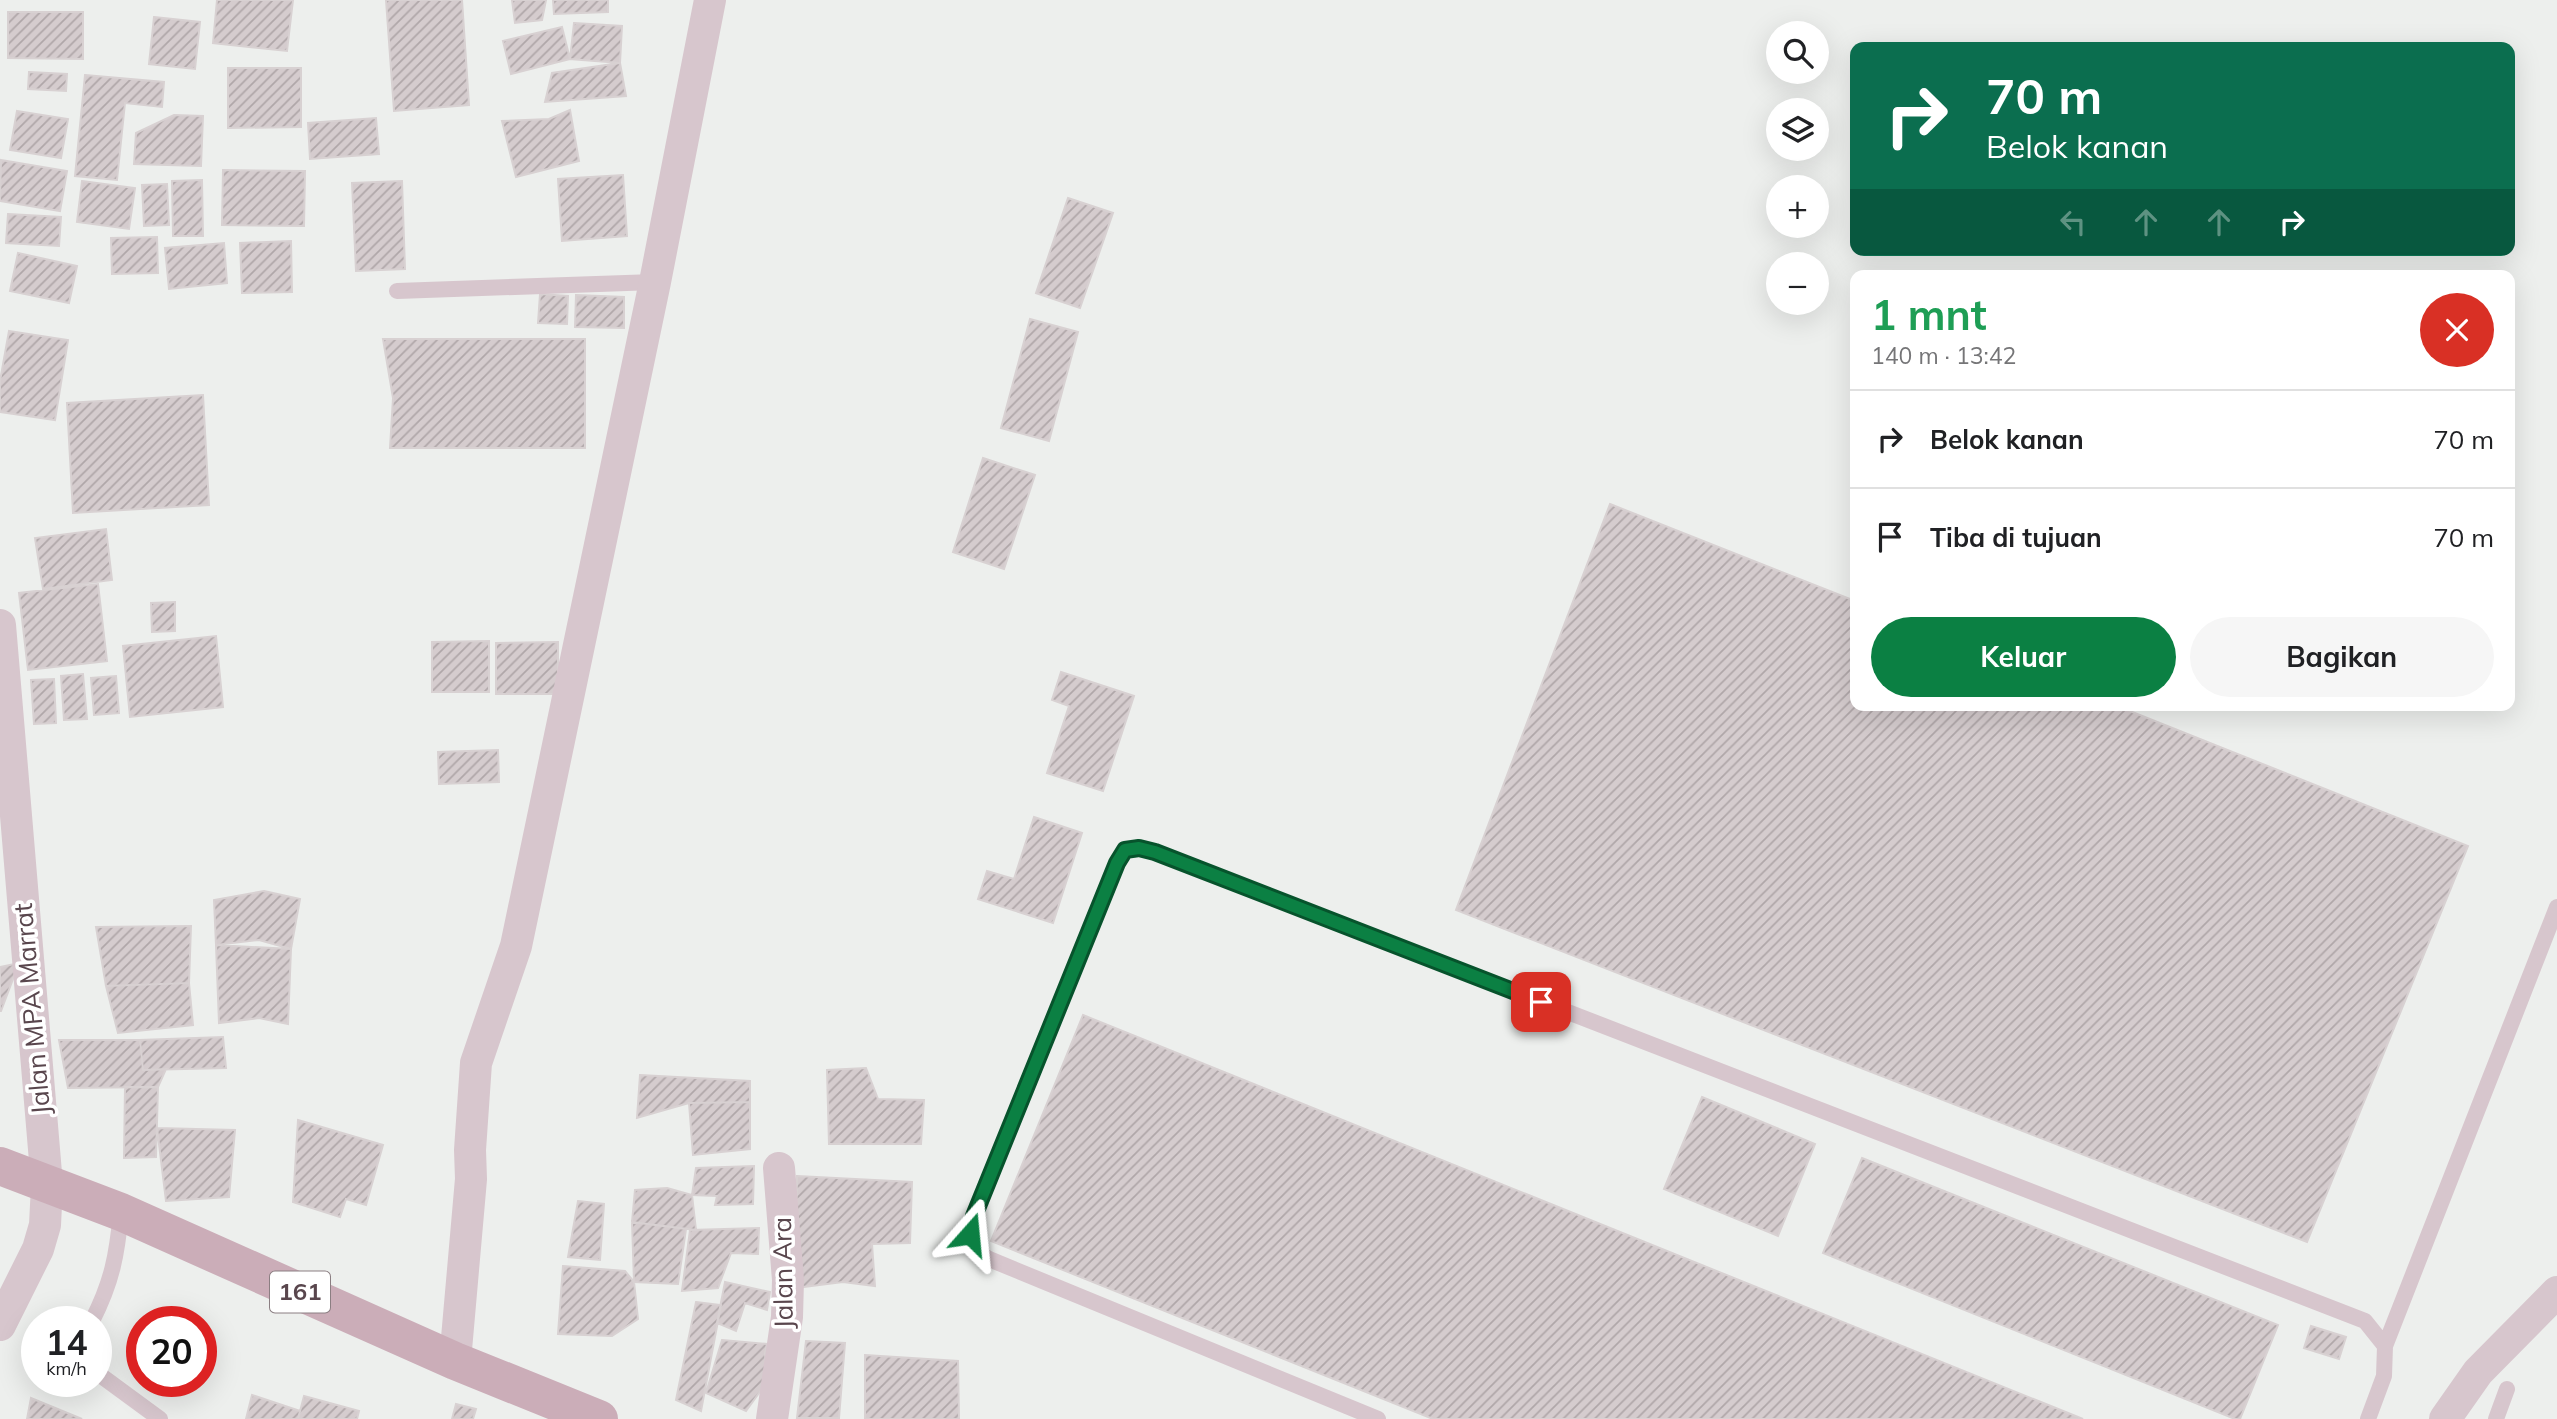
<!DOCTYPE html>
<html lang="id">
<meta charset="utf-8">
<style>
body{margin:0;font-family:Mulish,sans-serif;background:#f6f6f6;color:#202124;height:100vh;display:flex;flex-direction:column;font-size:26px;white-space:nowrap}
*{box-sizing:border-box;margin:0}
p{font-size:23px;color:#757577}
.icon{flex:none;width:38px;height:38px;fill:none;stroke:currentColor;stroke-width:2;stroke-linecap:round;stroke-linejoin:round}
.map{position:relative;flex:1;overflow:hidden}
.side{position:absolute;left:1850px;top:270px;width:665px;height:441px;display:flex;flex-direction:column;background:#fff;border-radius:14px;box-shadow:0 7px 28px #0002}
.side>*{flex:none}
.banner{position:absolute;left:1850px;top:42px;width:665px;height:214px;border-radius:14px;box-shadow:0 7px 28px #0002;background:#0b6e4f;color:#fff;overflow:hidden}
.tools{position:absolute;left:1766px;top:21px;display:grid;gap:14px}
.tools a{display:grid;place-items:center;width:63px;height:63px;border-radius:50%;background:#fff;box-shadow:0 7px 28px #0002;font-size:35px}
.speed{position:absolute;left:21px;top:1306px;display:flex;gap:14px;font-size:35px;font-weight:700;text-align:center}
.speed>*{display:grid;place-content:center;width:91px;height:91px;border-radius:50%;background:#fff;box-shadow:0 7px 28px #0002;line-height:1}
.speed small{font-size:18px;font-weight:400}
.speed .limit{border:10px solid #d22;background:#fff;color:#111}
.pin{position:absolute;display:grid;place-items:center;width:60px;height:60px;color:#fff;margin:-30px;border-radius:14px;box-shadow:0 4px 10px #0006}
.me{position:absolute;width:77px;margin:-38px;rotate:18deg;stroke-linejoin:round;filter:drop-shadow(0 0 5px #0008)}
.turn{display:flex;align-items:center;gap:24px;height:147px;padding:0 21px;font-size:32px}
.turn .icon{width:91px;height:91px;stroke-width:2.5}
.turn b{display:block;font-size:49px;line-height:60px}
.lanes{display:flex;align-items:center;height:66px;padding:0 21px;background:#0003;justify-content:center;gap:35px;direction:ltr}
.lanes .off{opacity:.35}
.round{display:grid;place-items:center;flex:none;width:74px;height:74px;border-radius:37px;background:#f6f6f6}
.headline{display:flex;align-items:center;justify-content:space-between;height:119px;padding:0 21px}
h1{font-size:42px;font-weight:700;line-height:52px;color:#1e9e55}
.primary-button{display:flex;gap:14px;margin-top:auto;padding:14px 21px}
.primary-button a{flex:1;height:80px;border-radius:42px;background:#0b8043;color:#fff;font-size:28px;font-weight:700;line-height:80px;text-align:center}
.primary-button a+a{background:#f6f6f6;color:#202124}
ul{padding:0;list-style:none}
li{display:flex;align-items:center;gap:21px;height:98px;padding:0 21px;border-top:2px solid #e0e0e0}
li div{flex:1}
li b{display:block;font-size:26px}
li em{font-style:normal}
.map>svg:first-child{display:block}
.building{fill:url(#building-hatch);stroke:#d8d1d2;stroke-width:2}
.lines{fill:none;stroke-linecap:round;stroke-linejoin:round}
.service{stroke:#d7c6cd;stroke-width:16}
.minor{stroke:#d7c6cd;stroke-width:32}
.primary{stroke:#cbadb8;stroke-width:38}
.route-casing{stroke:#07532c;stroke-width:18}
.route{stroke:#0b8043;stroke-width:12}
.labels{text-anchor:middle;stroke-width:7;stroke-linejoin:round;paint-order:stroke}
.shield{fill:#fff;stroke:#8b7e82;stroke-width:2}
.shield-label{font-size:24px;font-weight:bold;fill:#59464d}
.street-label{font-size:26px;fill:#59464d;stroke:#fff}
</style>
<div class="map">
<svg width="2557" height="1419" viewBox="0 0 2557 1419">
<defs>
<pattern id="building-hatch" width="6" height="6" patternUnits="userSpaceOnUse" patternTransform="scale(1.75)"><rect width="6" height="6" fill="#d5ccce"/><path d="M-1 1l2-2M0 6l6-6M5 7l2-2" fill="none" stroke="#b0a7a9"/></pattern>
</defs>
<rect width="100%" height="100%" fill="#edefed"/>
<path class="building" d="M217,0h76l-6,51 -74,-8z
M386,0h76l7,105 -75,6z
M512,0h34l-4,20 -27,3z
M553,0h55v12l-54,2z
M8,12h75v47l-75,-1z
M154,17l46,5 -5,47 -46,-5z
M574,23l48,3 -2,37 -50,-4z
M562,27l8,32 -59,15 -8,-33z
M620,63l6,33 -81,6 7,-29z
M228,68h73v59l-73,1z
M29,72l38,2 -1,17 -38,-2z
M85,75l79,7 -2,25 -37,-4 -8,77 -42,-4z
M570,110l9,51 -63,16 -14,-56 47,-2z
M17,111l51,8 -7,39 -51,-8z
M174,115l29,1 -2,50 -67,-2 2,-31z
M376,118l3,36 -69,5 -2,-36z
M1,160l66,11 -7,40 -60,-10z
M223,170l82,1 -1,55 -82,-1z
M623,175l4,61 -65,5 -4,-62z
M202,180l1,56h-30l-1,-55z
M82,181l53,7 -6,41 -52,-7z
M402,181l3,88 -49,2 -4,-88z
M167,184l2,41 -25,1 -2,-41z
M1068,198l45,15 -33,95 -44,-15z
M8,214l53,3 -2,29 -53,-3z
M157,237l1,36 -46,1 -1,-36z
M291,241l1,51 -50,1 -2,-50z
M224,243l3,40 -58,6 -4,-41z
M18,253l59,13 -8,37 -59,-12z
M540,294l28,2 -1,28 -29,-1z
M576,295l48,2v31l-49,-1z
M1030,319l48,13 -29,109 -48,-13z
M9,331l59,9 -13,80 -55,-8v-31z
M383,339h202v109h-195l3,-50z
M203,395l6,110 -136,8 -6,-110z
M983,458l52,17 -31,94 -51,-17z
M1610,504l245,97v104h260l353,141 -161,396 -851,-332z
M106,529l6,51 -69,9 -8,-51z
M98,584l9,77 -79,9 -9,-77z
M175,602v29l-23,1 -1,-29z
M216,636l7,71 -93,10 -7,-71z
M489,641v51h-57v-50z
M558,642v52h-62v-51z
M1061,672l73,24 -31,95 -56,-18 22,-67 -17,-6z
M83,674l4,45 -23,1 -3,-44z
M116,676l3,37 -25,2 -3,-37z
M54,679l2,44 -22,1 -3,-44z
M498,750l1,32 -60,2 -1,-32z
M1034,817l48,16 -29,90 -75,-24 9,-28 27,8z
M264,891l36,8 -9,50 -32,-9 -43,5 -2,-45z
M191,926l-2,57 -83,3 -10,-59z
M216,945l75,4 -3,75 -29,-6 -40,5z
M19,963l-18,48h-1v-44z
M189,983l4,42 -75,8 -12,-47z
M1083,1015l1000,404h-650l-442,-178z
M223,1037l3,31 -83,2 -3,-30z
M59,1040h81l3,30 23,-1 -8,18 -90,1z
M866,1068l12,31 46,1 -3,44h-92l-2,-74z
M640,1075l110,6v21l-61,1 -52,15z
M125,1087h33l-2,70 -32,1z
M1702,1097l113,47 -37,92 -114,-47z
M750,1102v47l-57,6 -4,-52z
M298,1120l85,25 -17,60 -20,-6 -6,18 -47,-15z
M157,1128l78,2 -6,67 -63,4z
M1862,1158l416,167 -38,94h-5l-412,-166z
M754,1166l-1,38 -38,1 2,-9 -25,-1 4,-27z
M797,1176l115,6 -2,61 -38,1 3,42 -32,-4 -48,6z
M667,1188l25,7 4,35 -64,-8 3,-32z
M578,1201l26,3 -4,56 -32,-3z
M632,1222l54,7 -8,55 -44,-2z
M759,1228l-1,26 -27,-1 -13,35 -36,3 8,-61z
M563,1266l62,5 9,11 4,37 -26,17 -54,-2z
M725,1282l45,10 -3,18 -22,-7 -9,28 -19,-8z
M696,1302l25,3 -20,106 -25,-11z
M2311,1326l35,11 -7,22 -35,-11z
M722,1340l45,4 -2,9 2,29 -21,29 -40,-18z
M806,1341l39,2 -6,75h-42z
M865,1355l93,6 1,58h-94z
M252,1395l48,16 -2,8h-52z
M304,1396l55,15 -2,8h-59z
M31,1398l51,21h-55z
M456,1404l20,5 -3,10h-21z"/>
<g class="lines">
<path class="service" d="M397,291l258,-9
M92,1321c20,-39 25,-66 29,-109
M2385,1346l172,-439
M96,1372l64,47
M1378,1419l-389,-160 -16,-10 -3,-15 4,-18 143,-353 8,-13 14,-2 16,4 1210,469 20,25 -1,30 -16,43
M2496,1419l11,-30"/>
<path class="minor" d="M0,625l47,560 -2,40 -7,24 -38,76
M455,1361l16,-182 -1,-29 6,-87 40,-117 139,-664 55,-282
M772,1419l15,-102 1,-37 -9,-112
M2445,1419l33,-47 79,-80"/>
<path class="primary" d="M0,1166l121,46 334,149 144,58"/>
</g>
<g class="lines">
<defs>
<path id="route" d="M970,1234l4,-18 143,-353 8,-13 14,-2 16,4 386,150"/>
</defs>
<use href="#route" class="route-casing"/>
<use href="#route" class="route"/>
</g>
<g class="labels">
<rect class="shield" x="270" y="1271.5" width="60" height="41" rx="5"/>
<g class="shield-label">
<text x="300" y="1300">161</text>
</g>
<g class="street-label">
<text transform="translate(32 1009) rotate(-95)" y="9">Jalan MPA Marrat</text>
<text transform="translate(783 1273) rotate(-91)" y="9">Jalan Ara</text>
</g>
</g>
</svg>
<div class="tools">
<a><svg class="icon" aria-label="search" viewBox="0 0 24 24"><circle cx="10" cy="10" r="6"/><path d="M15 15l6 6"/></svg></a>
<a><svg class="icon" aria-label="layers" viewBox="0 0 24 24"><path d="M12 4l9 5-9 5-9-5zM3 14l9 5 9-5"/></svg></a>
<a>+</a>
<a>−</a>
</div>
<div class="speed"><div>14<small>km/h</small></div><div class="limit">20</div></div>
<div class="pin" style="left:1541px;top:1002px;background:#d93025"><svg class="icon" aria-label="arrive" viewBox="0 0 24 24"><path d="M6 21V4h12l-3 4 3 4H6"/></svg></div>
<svg class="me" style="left:970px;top:1234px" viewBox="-20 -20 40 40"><path d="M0-17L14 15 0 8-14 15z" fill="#0b8043" stroke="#fff" stroke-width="4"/></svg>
<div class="banner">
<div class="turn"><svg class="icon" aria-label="right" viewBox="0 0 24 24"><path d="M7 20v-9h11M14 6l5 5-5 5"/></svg><div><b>70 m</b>Belok kanan</div></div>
<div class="lanes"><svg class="icon off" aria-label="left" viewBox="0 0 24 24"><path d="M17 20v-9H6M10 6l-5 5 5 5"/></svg><svg class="icon off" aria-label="ahead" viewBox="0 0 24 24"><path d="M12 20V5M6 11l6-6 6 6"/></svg><svg class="icon off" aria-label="ahead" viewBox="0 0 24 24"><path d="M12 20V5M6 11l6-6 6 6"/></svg><svg class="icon" aria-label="right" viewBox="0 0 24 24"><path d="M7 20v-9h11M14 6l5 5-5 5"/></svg></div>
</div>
<section class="side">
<div class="headline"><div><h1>1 mnt</h1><p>140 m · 13:42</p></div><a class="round" style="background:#d93025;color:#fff"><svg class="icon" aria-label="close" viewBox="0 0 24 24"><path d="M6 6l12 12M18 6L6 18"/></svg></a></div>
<ul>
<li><svg class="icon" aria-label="right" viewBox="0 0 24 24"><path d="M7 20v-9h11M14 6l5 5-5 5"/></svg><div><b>Belok kanan</b></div><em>70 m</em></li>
<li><svg class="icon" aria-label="arrive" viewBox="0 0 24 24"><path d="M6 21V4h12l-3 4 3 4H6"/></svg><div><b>Tiba di tujuan</b></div><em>70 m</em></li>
</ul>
<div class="primary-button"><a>Keluar</a><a>Bagikan</a></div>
</section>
</div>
